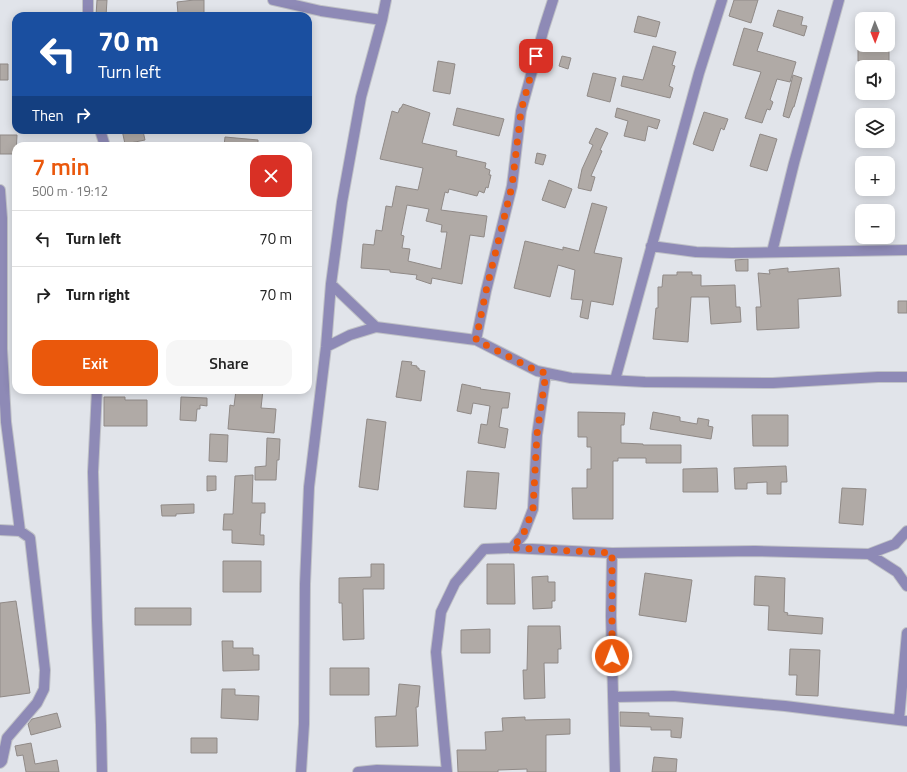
<!DOCTYPE html>
<meta charset="utf-8">
<style>
body{margin:0;font-family:"Titillium Web",sans-serif;background:#f6f6f6;color:#222;height:100vh;display:flex;flex-direction:column;font-size:15px;white-space:nowrap}
*{box-sizing:border-box;margin:0}
p{font-size:13px;color:#767676}
.icon{flex:none;width:22px;height:22px;fill:none;stroke:currentColor;stroke-width:2;stroke-linecap:round;stroke-linejoin:round}
.map{position:relative;flex:1;overflow:hidden}
.panel{position:absolute;left:12px;top:142px;width:300px;height:252px;display:flex;flex-direction:column;background:#fff;border-radius:12px;box-shadow:0 2px 10px #0003}
.panel>*{flex:none}
.guide{position:absolute;left:12px;top:12px;width:300px;height:122px;border-radius:12px;box-shadow:0 2px 10px #0003;background:#1a4fa0;color:#fff;overflow:hidden}
.needle{width:26px;rotate:179deg}
.fabs{position:absolute;left:855px;top:12px;display:grid;gap:8px}
.fabs a{display:grid;place-items:center;width:40px;height:40px;border-radius:8px;background:#fff;box-shadow:0 2px 10px #0003;font-size:20px}
.pin{position:absolute;display:grid;place-items:center;width:34px;height:34px;color:#fff;margin:-17px;border-radius:8px;box-shadow:0 2px 6px #0006}
.me{position:absolute;width:44px;margin:-22px;rotate:359deg;stroke-linejoin:round;filter:drop-shadow(0 0 3px #0008)}
.turn{display:flex;align-items:center;gap:14px;height:84px;padding:0 20px;font-size:18px}
.turn .icon{width:52px;height:52px;stroke-width:2.5}
.turn b{display:block;font-size:28px;line-height:34px}
.then{display:flex;align-items:center;height:38px;padding:0 20px;background:#0003;gap:8px;font-size:15px}
.round{display:grid;place-items:center;flex:none;width:42px;height:42px;border-radius:12px;background:#f6f6f6}
.summary{display:flex;align-items:center;justify-content:space-between;height:68px;padding:0 20px}
h1{font-size:24px;font-weight:600;line-height:30px;color:#ea580c}
.cta{display:flex;gap:8px;margin-top:auto;padding:8px 20px}
.cta a{flex:1;height:46px;border-radius:12px;background:#ea580c;color:#fff;font-size:16px;font-weight:600;line-height:46px;text-align:center}
.cta a+a{background:#f6f6f6;color:#222}
ul{padding:0;list-style:none}
li{display:flex;align-items:center;gap:12px;height:56px;padding:0 20px;border-top:1px solid #e0e0e0}
li div{flex:1}
li b{display:block;font-size:15px}
li em{font-style:normal}
.map>svg:first-child{display:block}
.building{fill:#b0aaa6;stroke:#908a87;fill-rule:evenodd}
.lines{fill:none;stroke-linecap:round;stroke-linejoin:round}
.minor-casing{stroke:#bfc1c6;stroke-width:12}
.minor{stroke:#8e8ab6;stroke-width:10}
.route{stroke:#ea580c;stroke-width:7;stroke-dasharray:0 12.6}
</style>
<div class="map">
<svg width="907" height="772" viewBox="0 0 907 772">
<rect width="100%" height="100%" fill="#e1e4ea"/>
<path class="building" d="M97,0h10l-1,16h-10z
M194,0h10v16h-10v-3l-16,1 -1,-12z
M734,0h24l-7,23 -22,-7z
M778,10l25,7 -2,8 6,1 -3,10 -31,-10z
M638,16l22,6 -4,15 -22,-5z
M744,28l19,5 -6,18 39,11 -6,20 -13,-3 -7,21 3,2 -3,8 -3,-1 -5,14 -17,-5 16,-46 -28,-7z
M858,45h31v16h-31z
M653,46l23,6 -4,13 3,1 -6,20 4,2 -3,10 -49,-12 2,-10 20,4z
M562,56l9,2 -3,11 -9,-3z
M438,61l17,3 -5,30 -17,-3z
M0,64h8v16h-8z
M593,73l23,5 -6,24 -23,-6z
M793,75l9,3 -8,29h-1l-4,11 -6,-2z
M403,104l27,9 -8,30 35,8 -1,5 30,7 -1,5 5,2 -1,5h2l-3,13 -2,-1 -2,6 -5,-2 -2,5 -28,-7 -1,4 -3,-1 -4,18 46,6 -3,21 -14,-2 -8,49 -30,-6 -1,6 -15,-5 1,-4 -27,-3v-2l-29,-2 2,-24 11,1 2,-15 6,1 4,-25 6,1 4,-21 22,4 5,-22 -43,-9 12,-48 6,2 2,-5h1zM407,205l22,4 -3,12 16,4 -1,7h6l-6,37 -33,-8 2,-12 -8,-1 2,-12 -3,-1z
M457,108l47,11 -5,17 -46,-11z
M617,108l43,12 -3,9 -9,-3 -3,15 -21,-5 4,-15 -13,-4z
M704,112l24,7 -4,11 -3,-2 -8,23 -20,-7z
M596,128l12,5 -8,17 2,1 -11,25 4,1 -4,14 -13,-3 4,-19 11,-24 -4,-2z
M122,130h9l1,3 11,-2 2,9 -20,4z
M760,134l17,5 -10,32 -17,-5z
M0,135h17l-1,19h-16z
M225,137l33,3v6h-34z
M537,153l9,2 -3,10 -8,-2z
M549,180l23,9 -7,19 -23,-8z
M592,203l15,4 -13,46 28,5 -9,47 -22,-4 -3,18 -8,-2 3,-17 -12,-1 4,-29 -17,-5 -8,32 -36,-9 11,-47 38,9v-3l16,4z
M748,259v12h-12l-1,-11z
M788,268v4l51,-4 2,28 -43,3 1,29 -42,2 -1,-23h5l-3,-34 12,1 -1,-4z
M677,272h15v3h9v11l34,-1 1,22h4l1,15 -30,2 -2,-27h-18l-3,45 -35,-3 3,-31h2v-21h4l1,-12h14z
M898,301h9v12h-9z
M402,361l10,1 -1,3 6,1v2h2v2l6,1 -4,30 -25,-4z
M462,384l19,4 -1,1 30,4 -2,15h-6l-3,19 9,2 -3,19 -27,-5 3,-19 6,1 3,-19 -17,-3 -2,11 -14,-3z
M236,390h27l-2,18 15,1 -2,24 -46,-4 2,-24 4,1z
M104,397h21v3h22v26h-43z
M181,397l26,1v8l-7,-1v4h-3l-1,12 -16,-1z
M578,412l47,1 -1,12h-3v18l22,1v1h38v18h-35v-5h-28v3h-5v58h-40l-1,-31h15v-19h4v-22h-4v-10h-9z
M653,412l27,5v4l17,3 1,-6 11,2 -1,6 5,1 -2,12 -61,-10z
M752,415h36v31h-35z
M367,419l19,3 -8,68 -19,-3z
M210,434l18,1 -1,27 -18,-1z
M267,438l13,1 -1,21h-2l-1,20h-21v-13l11,-1z
M786,466l1,16h-6v12h-14v-12l-20,1v6h-12l-1,-21z
M717,468l1,24h-35v-23z
M467,471l32,2 -3,36 -32,-2z
M253,475l-1,28h13v10h-4l-1,22h4v10l-32,-2v-13h-9l1,-16h9l2,-38z
M207,476h9v14l-9,1z
M842,488l24,1 -3,36 -24,-2z
M194,504v9l-18,1v2h-14l-1,-11z
M223,561h38v31h-38z
M371,564h13v25h-21l1,50 -21,1 -1,-37h-3v-25l32,-1z
M487,564h27l1,40h-28z
M645,573l47,7 -6,42 -47,-7z
M548,576v6h7v19h-3v7l-19,1 -1,-32z
M755,576l30,2 -1,34 4,1 -1,2 36,3 -1,16 -54,-4 1,-24 -15,-1z
M16,601l14,92 -30,4v-94z
M135,608h56v17h-56z
M528,626h32l1,23h-3v14h-14l1,35 -21,1 -1,-29h4z
M490,629v24h-29v-23z
M222,641h11v7h20v7h6v15l-36,1z
M790,649l30,1 -2,46 -22,-1 1,-20h-8z
M330,668h39v27h-39z
M399,684l21,2 -2,21h-2l2,39 -42,1 -1,-30 21,-1z
M222,689h13v6l24,1 -1,24 -37,-2z
M620,712l29,1v3l34,2 -2,20 -10,-1v-7h-20v-3l-31,-1z
M57,713l4,14 -30,8 -3,-11 4,-5z
M525,717v3l45,-1v15l-24,1v37h-19v-3l-29,1v2h-40l-1,-22h29l-1,-18 18,-1 -1,-13z
M191,738h26v15h-26z
M31,743l4,21 22,-4 2,12h-33l-3,-17 -6,1 -2,-10z
M654,757l23,2 -1,13h-24z"/>
<g class="lines">
<defs>
<path id="minor" d="M273,0l48,11 61,9
M88,16v-16
M100,130l5,16
M0,190l2,28v131l4,73 14,109
M651,246l45,6 36,1 175,-3
M772,252l22,-89 45,-163
M331,284l45,43
M476,340l10,-49 26,-105 9,-75 23,-83 9,-28
M326,347l24,-12 26,-8 100,13 61,31 34,7 74,4 128,1 105,-6h29
M615,380l84,-307 23,-73
M97,390l-4,82 4,148 4,105 1,47
M0,530l20,1 10,7 15,132 -1,19 -7,14 -30,35 -5,23 -2,2
M512,548l100,5 143,-2 114,3 26,-10 12,-13
M612,553l-1,63 4,156
M869,554l28,18 10,14
M613,697l60,-1 112,10 122,15
M899,719l8,-86
M301,772l3,-48 1,-140 4,-97 17,-140 5,-63 11,-82 19,-105 21,-77 4,-20
M358,772l19,-2 67,2
M447,772l-11,-120 5,-40 14,-29 29,-34 28,-1 11,-13 10,-26 4,-74 9,-62"/>
</defs>
<use href="#minor" class="minor-casing"/>
<use href="#minor" class="minor"/>
</g>
<g class="lines">
<path class="route" d="M536,56l-15,55 -9,75 -26,105 -10,49 61,31 9,2 -9,61 -4,75 -10,26 -11,13 100,5v103"/>
</g>
</svg>
<div class="fabs">
<a><svg class="needle" viewBox="-14 -14 28 28"><path d="M0-13l5 13h-10z" fill="#e53935"/><path d="M0 13l5-13h-10z" fill="#767676"/></svg></a>
<a><svg class="icon" aria-label="sound" viewBox="0 0 24 24"><path d="M4 9h4l5-4v14l-5-4H4zM17 9q2 3 0 6"/></svg></a>
<a><svg class="icon" aria-label="layers" viewBox="0 0 24 24"><path d="M12 4l9 5-9 5-9-5zM3 14l9 5 9-5"/></svg></a>
<a>+</a>
<a>−</a>
</div>
<div class="pin" style="left:536px;top:56px;background:#d93025"><svg class="icon" aria-label="arrive" viewBox="0 0 24 24"><path d="M6 21V4h12l-3 4 3 4H6"/></svg></div>
<svg class="me" style="left:612px;top:656px" viewBox="-20 -20 40 40"><circle r="17" fill="#ea580c" stroke="#fff" stroke-width="3"/><path d="M0-11L8 9 0 5-8 9z" fill="#fff"/></svg>
<div class="guide">
<div class="turn"><svg class="icon" aria-label="left" viewBox="0 0 24 24"><path d="M17 20v-9H6M10 6l-5 5 5 5"/></svg><div><b>70 m</b>Turn left</div></div>
<div class="then">Then<svg class="icon" aria-label="right" viewBox="0 0 24 24"><path d="M7 20v-9h11M14 6l5 5-5 5"/></svg></div>
</div>
<section class="panel">
<div class="summary"><div><h1>7 min</h1><p>500 m · 19:12</p></div><a class="round" style="background:#d93025;color:#fff"><svg class="icon" aria-label="close" viewBox="0 0 24 24"><path d="M6 6l12 12M18 6L6 18"/></svg></a></div>
<ul>
<li><svg class="icon" aria-label="left" viewBox="0 0 24 24"><path d="M17 20v-9H6M10 6l-5 5 5 5"/></svg><div><b>Turn left</b></div><em>70 m</em></li>
<li><svg class="icon" aria-label="right" viewBox="0 0 24 24"><path d="M7 20v-9h11M14 6l5 5-5 5"/></svg><div><b>Turn right</b></div><em>70 m</em></li>
</ul>
<div class="cta"><a>Exit</a><a>Share</a></div>
</section>
</div>
